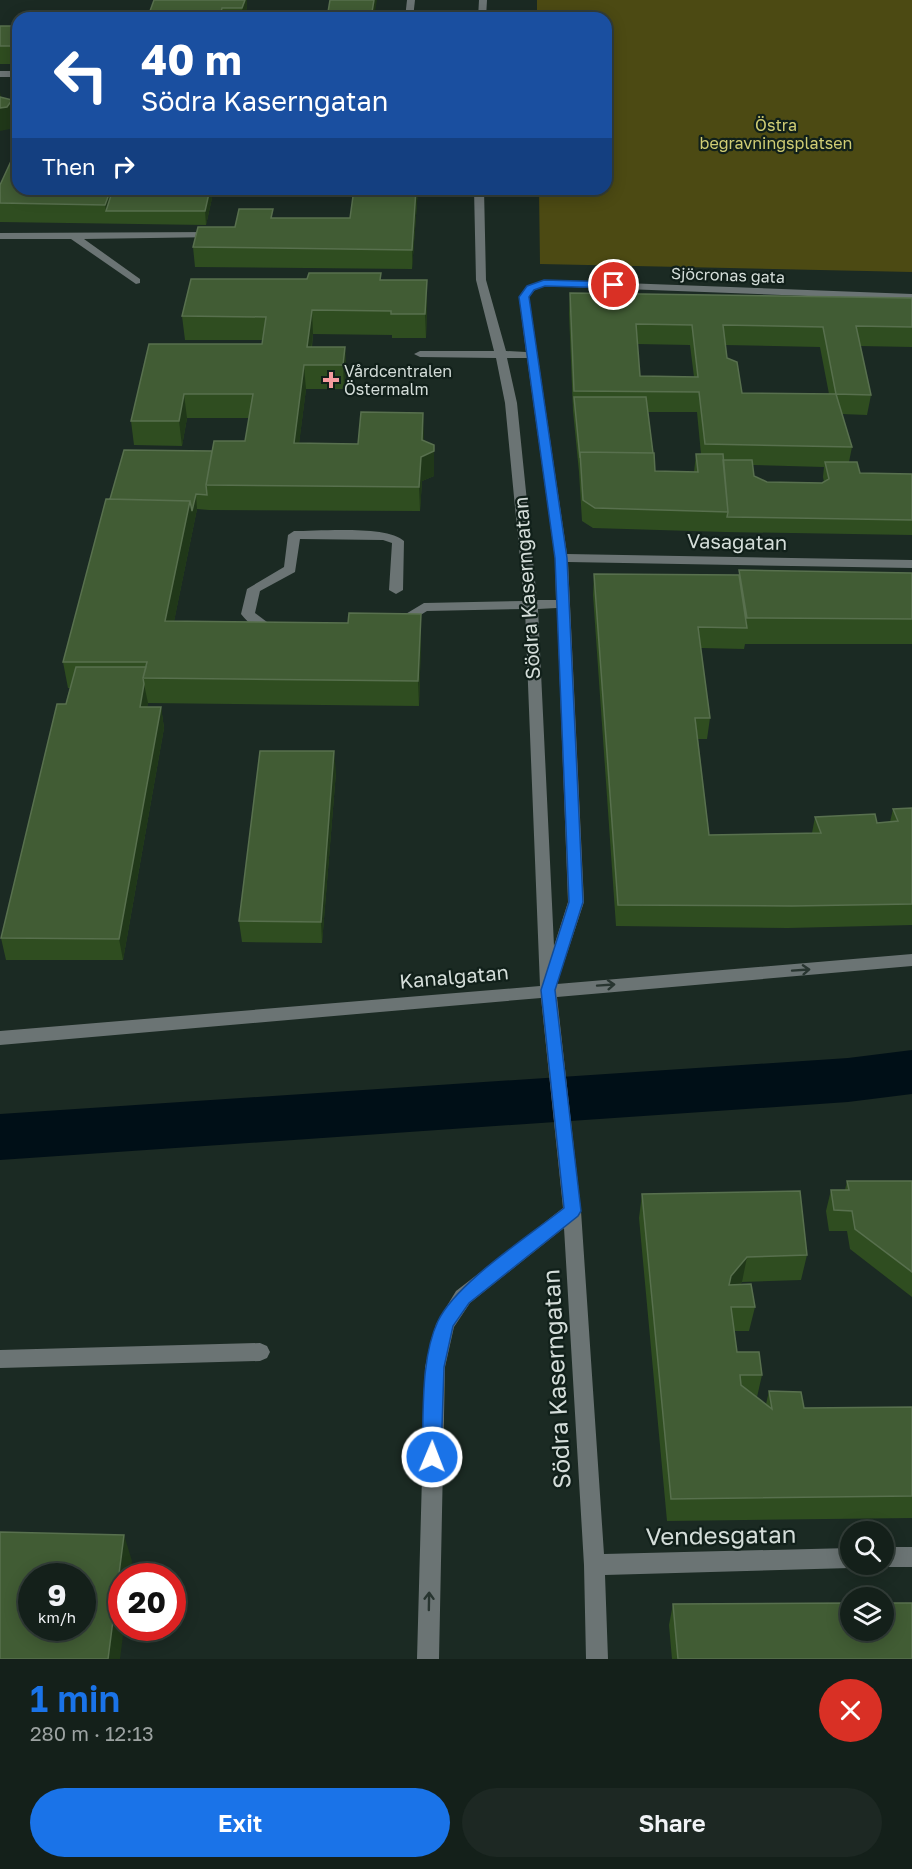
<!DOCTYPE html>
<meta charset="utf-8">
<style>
body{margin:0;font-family:"Golos Text",sans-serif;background:#1d2823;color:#f1f3f6;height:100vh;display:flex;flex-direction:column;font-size:22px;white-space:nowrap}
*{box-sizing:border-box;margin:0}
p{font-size:20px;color:#9da3a2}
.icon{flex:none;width:33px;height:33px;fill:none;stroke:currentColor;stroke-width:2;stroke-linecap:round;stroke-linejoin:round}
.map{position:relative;height:1659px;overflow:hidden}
.drawer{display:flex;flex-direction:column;background:#14201a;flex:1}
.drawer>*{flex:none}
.banner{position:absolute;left:12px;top:12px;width:600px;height:183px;border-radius:18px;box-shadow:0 3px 15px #0003,0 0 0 2px #333e39;background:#1a4fa0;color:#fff;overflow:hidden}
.buttons{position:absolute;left:840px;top:1521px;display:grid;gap:12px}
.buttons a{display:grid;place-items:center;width:54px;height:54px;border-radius:50%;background:#14201a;box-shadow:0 3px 15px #0003,0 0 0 2px #333e39;font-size:30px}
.speed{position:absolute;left:18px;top:1563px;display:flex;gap:12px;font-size:30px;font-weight:700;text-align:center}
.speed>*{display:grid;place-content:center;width:78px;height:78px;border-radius:50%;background:#14201a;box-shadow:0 3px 15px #0003,0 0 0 2px #333e39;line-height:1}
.speed small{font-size:15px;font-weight:400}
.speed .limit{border:9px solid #d22;background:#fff;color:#111}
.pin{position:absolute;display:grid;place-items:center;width:51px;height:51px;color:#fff;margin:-26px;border:3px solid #fff;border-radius:50%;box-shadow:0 2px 6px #0007}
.me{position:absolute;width:66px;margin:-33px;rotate:1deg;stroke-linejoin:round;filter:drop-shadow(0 0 4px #0008)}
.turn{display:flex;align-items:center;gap:21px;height:126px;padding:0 30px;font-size:27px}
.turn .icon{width:78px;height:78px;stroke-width:2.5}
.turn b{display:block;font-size:42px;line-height:51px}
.then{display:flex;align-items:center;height:57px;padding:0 30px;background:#0003;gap:12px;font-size:22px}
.round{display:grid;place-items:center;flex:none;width:63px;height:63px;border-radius:32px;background:#1d2823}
.summary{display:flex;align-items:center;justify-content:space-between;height:102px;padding:0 30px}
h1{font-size:36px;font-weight:600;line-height:45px;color:#1a73e8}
.action{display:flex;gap:12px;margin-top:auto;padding:12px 30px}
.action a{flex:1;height:69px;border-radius:36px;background:#1a73e8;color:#fff;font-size:24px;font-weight:600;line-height:69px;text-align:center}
.action a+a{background:#1d2823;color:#f1f3f6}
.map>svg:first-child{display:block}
.green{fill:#4c4a13}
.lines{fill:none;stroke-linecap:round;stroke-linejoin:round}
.canal{fill:#000f17;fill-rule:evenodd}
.minor{fill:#6b7474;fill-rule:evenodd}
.wall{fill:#2f4d20;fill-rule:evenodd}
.shaded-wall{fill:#203819}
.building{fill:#415c34;stroke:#58704e;stroke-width:1.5;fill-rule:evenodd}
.oneway{stroke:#283530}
.route{fill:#1a73e8;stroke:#114b97;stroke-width:1.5}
.poi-dot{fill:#f59b9e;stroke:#11201a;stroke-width:2}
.labels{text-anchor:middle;stroke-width:4.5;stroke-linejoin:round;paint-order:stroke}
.far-park-label{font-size:16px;fill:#d0cd74;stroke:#11201a}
.far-street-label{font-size:16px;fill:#d4ddd9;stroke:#11201a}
.far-poi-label{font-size:16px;fill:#d4ddd9;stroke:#11201a;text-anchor:start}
.street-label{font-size:20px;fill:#d4ddd9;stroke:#11201a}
.near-street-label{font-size:24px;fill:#d4ddd9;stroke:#11201a}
</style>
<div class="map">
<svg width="912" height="1659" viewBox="0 0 912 1659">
<rect width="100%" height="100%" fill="#1b2a23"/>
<path class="green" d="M537,0h375v272l-372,-8 -1,-75h67v-171h-69z"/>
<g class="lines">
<path class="canal" d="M912,1050v44l-64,8 -848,58v-46l848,-56z"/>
<path class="minor" d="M407,0h8l-2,18h-8z
M479,0h8l-1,18h-8z
M0,71h18v6h-18z
M474,189h10l2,91 20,71 20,1 -7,-55 8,-11 17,-6 368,14v6l-367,-14 -10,4 -6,7 38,257 345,6v8l-344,-6 16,340 -27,82 355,-30v12l-355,31 24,214 23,343 246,-6v16h8l-8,4 -245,7 3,84h-22l-2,-94 -20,-337 -94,75 -16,24 -9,40 -6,292h-22l8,-292 11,-43 20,-33 107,-83 -22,-210 -541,47v-14l540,-45 -15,-377 -98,2 -26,16 -5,1 -7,-4 35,-21 100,-2 -19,-198 -9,-45 -76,-1 -6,-3 6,-3h74l-18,-71zM507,358h20l28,200 1,42h-19l-20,-197zM557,608l11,294 -14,44 -16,-337z
M214,232l5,3 -1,2 -134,2 56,40v4l-4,1 -65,-45h-71v-6z
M294,531c24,0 94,-6 110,10l-1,49 -7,4 -7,-4 3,-47 -9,-3 -83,-1 -5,33 -35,19 -5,22 16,12 7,1 2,3c-13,12 -30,-4 -39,-15l6,-25 37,-22 4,-32z
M260,1343l7,3 3,6 -3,6 -7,3 -260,7v-18z
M884,1547h28v20h-28l-7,-3h7z"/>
</g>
<path class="wall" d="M247,7l-3,11h-93l-1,-7z
M0,26h18v38h-18z
M0,185l18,4h193l1,9 -6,27 -206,-3z
M354,189h64l-6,80 -217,-2 -2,-20 42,-20 38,-9h77z
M381,280l46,24 -1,34h-34v-3l-79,-1 -1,13h33l1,24 -2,18h-38l-7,54 59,1 66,-4 10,36 -12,5 -2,30 -211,-1 -12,-1 -23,112 174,2 73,-9v26l-2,66 -271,-3 -1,4h14l3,21 -41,232h-117l-5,-22 69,-250h-2l-5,-26 47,-163 102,-48 33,-10 4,-23h-62l-5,28 -48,-1 -3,-24 131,-77v-4h-77l-3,-24z
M570,293l342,5v49l-52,-1 11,49 -4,20 -25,-1 10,33 -3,15 11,11 52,1v61l-187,-3 -132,-4 -11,-7 -3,-49 -6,-61 -4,-98zM637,344l53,1 4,32 -54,-1zM725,345l95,2 9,47 -87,-1 -15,-35zM648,412h49l4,42h-5l-2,18 -39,-1zM753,465l71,2 -1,10 1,5 -2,1 -55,-1 -13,-6z
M739,570l173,3v71h-167l-1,5 -43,-1 9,70 -3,21h-9l11,96 103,-2 3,-16 62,6 13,-1 3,-13 19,-1v117l-124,3 -172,-2 -23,-331 1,-21 145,1z
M336,772l-14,171 -80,-1 -3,-21z
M847,1181h65v116l-62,-48 -3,-18h-18l-3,-20 5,-21h14z
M642,1194l165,61 -6,25 -59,2 -2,2 15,23 -6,24h-15l3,21 25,23 -5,22 9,7 3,-13 35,17 108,-1v111l-245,3 -28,-303z
M673,1604l239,55h-240l-3,-34z"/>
<path class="shaded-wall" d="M245,0h2v7l-3,11h-1l-1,-10z
M374,0h3l-3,18h-3z
M222,8l1,10h-2v-6z
M0,92l3,16 9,-8 4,22 -6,7 -10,2z
M111,189h5l-10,22 -1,-6z
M210,189h1l1,9 -6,27 -1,-14z
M416,189h2l-6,80v-19z
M427,280v24l-1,34 -1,-24z
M312,310l1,24 -4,31 -2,-18z
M345,347l1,24 -2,18 -1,-24z
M304,365l2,24 -10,79 -2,-25z
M184,394l3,24 -5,28 -3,-25z
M423,413l1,24 -1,19 11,-11v31l-12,5 -2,30 -1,-24z
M196,494l1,15 -28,137 -4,-25 25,-120z
M421,614v26l-2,66 -1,-25z
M144,684l4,19 -5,25 -3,-21z
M161,707l3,21 -41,232 -4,-21z
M334,751l2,21 -14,171 -1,-21z
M747,1257l-5,25 -16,18 5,-24z
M124,1535l8,26 -2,15h-8v52h2l-4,31h-12z"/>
<path class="building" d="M154,0h91l-3,8h-20l-1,4 -71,-1z
M330,0h44l-3,18h-44z
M0,26h18v20h-18z
M0,97l12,3 -5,7 -7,1z
M18,146v43h93l-6,16 -105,-2v-18z
M113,189h97l-5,22h-99z
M354,189h62l-4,61 -219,-3 5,-20h37l4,-18h34l-2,9h79z
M309,273h72l-1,7h47l-2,34h-34v-3l-79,-1 -5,37h38l-2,18h-39l-10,78 64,1 3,-32 62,1 -1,27 12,5v6l-13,6 -2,30 -213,-2 8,-44h31l8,-47h-69l-5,27h-48l18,-77h113l4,-27 -84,-1 9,-37h116z
M570,293l342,5v29l-56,-1 15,69 -35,-1 16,53 -147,-3 -6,-52 -125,-1zM636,324l56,1 6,52 -58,-1zM723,325l100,2 13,67 -94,-1 -5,-31 -10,-4z
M574,397h72l7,56 -73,-1v6z
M124,450l88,1 -6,34 1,10 -11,-1 -4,17 -2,-10 -80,-2z
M580,452l74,1 1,18 43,1 -2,-18h27l5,58 -133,-4 -12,-8z
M723,460h29l2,16 13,6 55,1 7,-4 -4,-17h32l3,11 52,1v46l-185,-3 1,-5z
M106,499l84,2 -25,120 183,2 1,-10 72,1 -3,67 -275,-3 4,-16h-84z
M739,570l173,3v46l-165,-1z
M594,574l145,1 8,53 -49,-1 12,91h-15l14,117 112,-2 -6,-16 60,-3 2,9 21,-2 -5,-12 19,-1v96l-120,2 -174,-1z
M76,667h70l-3,11 1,6 -4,23h21l-42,232 -118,-1 56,-234h9z
M260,751h74l-13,171 -82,-1z
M847,1181h65v91l-57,-43 -3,-18 -18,-1 -3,-20h18z
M800,1191l7,64 -60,2 -16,19 -2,9 22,-1 4,23h-24l6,45h22l3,23h-22l1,10 31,24 -3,-18 32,1 3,16 108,-1v89l-241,3 -29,-305z
M0,1532l124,3 -16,124h-108zM32,1576h50v52h-50z
M850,1603v27h34v-27h28v56h-234l-5,-55z"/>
<defs><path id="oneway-shaft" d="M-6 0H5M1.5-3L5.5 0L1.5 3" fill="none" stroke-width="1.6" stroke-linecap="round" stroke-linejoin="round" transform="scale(1.5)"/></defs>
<g class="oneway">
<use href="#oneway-shaft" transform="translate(801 970) rotate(-4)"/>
<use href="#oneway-shaft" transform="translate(606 985) rotate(-4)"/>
<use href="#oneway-shaft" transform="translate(429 1601) rotate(-89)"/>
</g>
<path class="route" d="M544,280l70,2 5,3 -5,3 -69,-2 -11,4 -5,7 38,261 16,344 -28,88 26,221 -3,5 -109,87 -16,23 -9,41 -3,90 -3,6 -6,3 -7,-3 -3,-6c2,-42 -2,-98 16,-136 18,-38 91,-85 126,-113l-23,-218 28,-88 -14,-344 -36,-261 8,-11z"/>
<path class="poi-dot" d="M328 371h6v6h6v6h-6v6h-6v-6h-6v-6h6z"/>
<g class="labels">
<g class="far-park-label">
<text x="776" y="131">Östra<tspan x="776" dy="18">begravningsplatsen</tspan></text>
</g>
<g class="far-street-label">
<text transform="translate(728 275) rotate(2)" y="6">Sjöcronas gata</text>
</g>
<g class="far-poi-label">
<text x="344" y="377">Vårdcentralen<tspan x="344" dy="18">Östermalm</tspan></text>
</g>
<g class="street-label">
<text transform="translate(737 542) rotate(1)" y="7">Vasagatan</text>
<text transform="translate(527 588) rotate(-94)" y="7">Södra Kaserngatan</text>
<text transform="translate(454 977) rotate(-5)" y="7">Kanalgatan</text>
</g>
<g class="near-street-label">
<text transform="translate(557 1379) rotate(-93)" y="8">Södra Kaserngatan</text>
<text transform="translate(721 1536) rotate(-1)" y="8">Vendesgatan</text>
</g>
</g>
</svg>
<div class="buttons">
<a><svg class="icon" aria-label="search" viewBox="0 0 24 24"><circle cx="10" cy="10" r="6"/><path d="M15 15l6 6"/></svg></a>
<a><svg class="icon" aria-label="layers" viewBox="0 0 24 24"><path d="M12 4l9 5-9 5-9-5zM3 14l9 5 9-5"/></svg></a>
</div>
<div class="speed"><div>9<small>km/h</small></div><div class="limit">20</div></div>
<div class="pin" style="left:614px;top:285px;background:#d93025"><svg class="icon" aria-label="arrive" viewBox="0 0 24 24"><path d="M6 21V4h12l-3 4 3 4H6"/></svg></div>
<svg class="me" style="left:432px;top:1457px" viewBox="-20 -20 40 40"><circle r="17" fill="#1a73e8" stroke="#fff" stroke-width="3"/><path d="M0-11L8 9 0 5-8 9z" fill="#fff"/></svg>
<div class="banner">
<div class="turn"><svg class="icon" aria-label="left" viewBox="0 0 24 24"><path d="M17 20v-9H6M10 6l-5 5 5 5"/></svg><div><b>40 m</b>Södra Kaserngatan</div></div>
<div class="then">Then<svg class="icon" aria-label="right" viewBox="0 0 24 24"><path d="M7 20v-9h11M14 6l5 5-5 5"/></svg></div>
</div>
</div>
<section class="drawer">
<div class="summary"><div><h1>1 min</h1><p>280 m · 12:13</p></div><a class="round" style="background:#d93025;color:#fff"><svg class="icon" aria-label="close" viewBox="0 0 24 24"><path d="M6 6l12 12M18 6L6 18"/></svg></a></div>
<div class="action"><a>Exit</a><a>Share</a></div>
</section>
